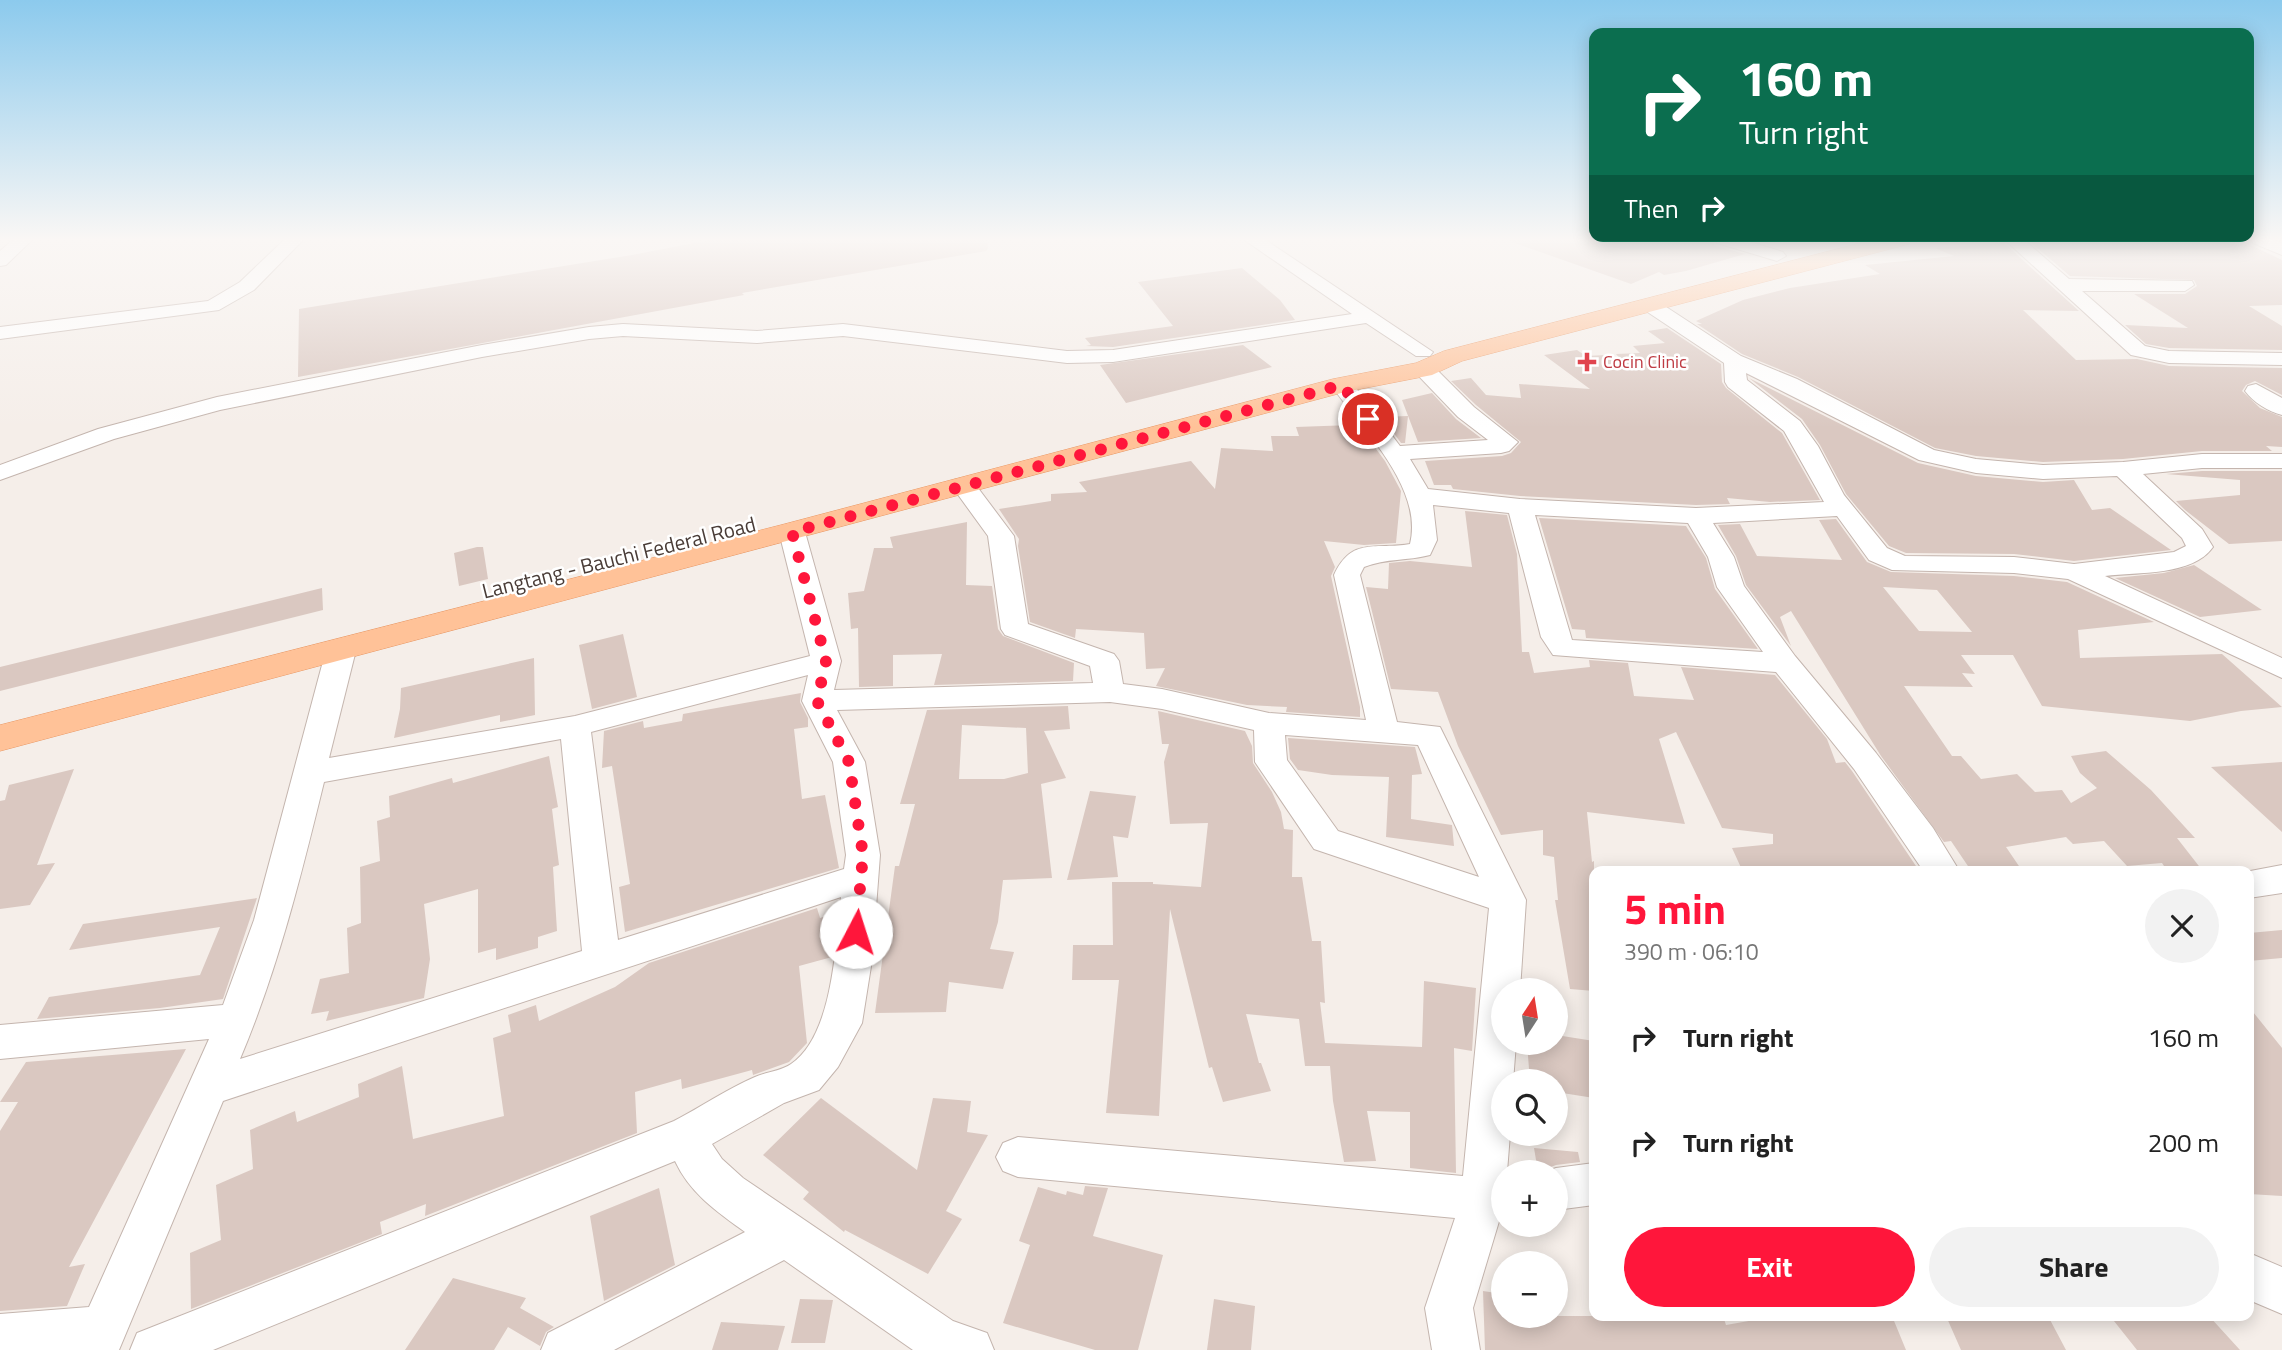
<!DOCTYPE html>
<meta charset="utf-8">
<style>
body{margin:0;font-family:"Titillium Web",sans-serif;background:#f2f2f2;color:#222;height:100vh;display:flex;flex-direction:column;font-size:26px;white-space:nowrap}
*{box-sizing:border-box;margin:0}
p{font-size:23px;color:#767676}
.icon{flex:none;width:38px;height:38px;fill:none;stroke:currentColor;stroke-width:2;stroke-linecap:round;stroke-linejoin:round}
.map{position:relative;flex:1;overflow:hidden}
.details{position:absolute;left:1589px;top:866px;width:665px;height:455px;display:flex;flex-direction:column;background:#fff;border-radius:14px;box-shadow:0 4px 18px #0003}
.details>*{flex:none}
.hud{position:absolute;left:1589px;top:28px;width:665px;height:214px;border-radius:14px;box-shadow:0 4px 18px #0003;background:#0b6e4f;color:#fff;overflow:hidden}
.needle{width:46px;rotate:12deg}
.tools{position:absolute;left:1491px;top:978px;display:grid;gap:14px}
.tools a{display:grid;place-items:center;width:77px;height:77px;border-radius:50%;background:#fff;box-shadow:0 4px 18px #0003;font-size:35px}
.pin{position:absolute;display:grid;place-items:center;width:60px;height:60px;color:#fff;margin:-30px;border:4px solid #fff;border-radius:50%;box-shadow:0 2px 7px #0007}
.me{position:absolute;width:77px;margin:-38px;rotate:5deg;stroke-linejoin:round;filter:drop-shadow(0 0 5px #0008)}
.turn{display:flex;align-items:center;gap:24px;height:147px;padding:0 35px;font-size:32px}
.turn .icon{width:91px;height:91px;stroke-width:2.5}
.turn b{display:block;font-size:49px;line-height:60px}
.then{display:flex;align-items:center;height:66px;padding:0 35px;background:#0003;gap:14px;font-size:26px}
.round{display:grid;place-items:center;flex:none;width:74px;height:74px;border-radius:37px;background:#f2f2f2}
.summary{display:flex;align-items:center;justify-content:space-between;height:119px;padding:0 35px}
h1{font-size:42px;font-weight:700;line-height:52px;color:#ff163b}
.cta{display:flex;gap:14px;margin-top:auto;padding:14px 35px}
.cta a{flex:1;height:80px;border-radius:42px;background:#ff163b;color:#fff;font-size:28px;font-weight:700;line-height:80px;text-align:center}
.cta a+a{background:#f2f2f2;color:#222}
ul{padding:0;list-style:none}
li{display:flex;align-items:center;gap:21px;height:105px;padding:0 35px}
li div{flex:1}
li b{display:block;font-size:26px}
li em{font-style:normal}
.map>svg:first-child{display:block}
.building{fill:#dac8c1;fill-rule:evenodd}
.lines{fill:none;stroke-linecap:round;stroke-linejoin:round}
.minor-casing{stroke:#c4b5ae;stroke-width:2}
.major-casing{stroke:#e99763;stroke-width:1}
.minor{fill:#fff;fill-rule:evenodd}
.major{fill:#ffc298;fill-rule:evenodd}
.route{stroke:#ff163b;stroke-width:12;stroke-dasharray:0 21.6}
.health-dot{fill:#e0444e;stroke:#fff;stroke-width:2.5}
.labels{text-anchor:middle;stroke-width:5;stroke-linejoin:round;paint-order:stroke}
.far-health-label{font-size:18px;fill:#be3a42;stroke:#fff;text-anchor:start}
.street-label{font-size:21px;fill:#493c37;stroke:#fff}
</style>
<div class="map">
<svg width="2282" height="1350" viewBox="0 0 2282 1350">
<rect width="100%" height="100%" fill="#f5eee9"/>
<path class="building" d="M715,239h272l1,9 -2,3 -244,42 2,2 -446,82 1,-68 333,-54z
M1512,239h199l5,7 29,8 -59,17 -22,4 -5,-3 -28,12 -119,-42z
M2057,239l183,1 42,20v45l-33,1 33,20v24l-113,-2 -23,-4 -21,-19 63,3 -54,-34h51l12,-8 -3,-6 -124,-4 -41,-35z
M2004,243l75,68 -56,-1 53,50 61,-1 32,7 113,2v27l-27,-14 -9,4 -4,6 18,17 22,9v30l-16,-1 6,5h-70l-79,8 -80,3 -67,-6 -41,-8 -137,-71 -56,-23 -45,-30h5l-6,-3 47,-21 47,-12 90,-14 -15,-9 89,-9 -19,-8z
M1242,268l38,32 15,20 -182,27 -27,-1 5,-1 -6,-7 88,-12 -35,-44z
M1667,328l54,36 1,18 4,6 56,45 38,67 -50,2 -43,-4 3,6 -34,1 -176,-9 -67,-7 -2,-4h-17l-9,-24 77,-5 9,-3 10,-11 -45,-37 -25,-24 20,-3 15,17 35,3 -2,-14 71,5 -46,-34 33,-5 9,6 20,-1 22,14 -12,-15 24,-1 -7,-7 32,-3 -17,-12z
M1243,345l29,22 -146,36 -26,-38z
M1749,378l169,85 58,13 67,6 31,-2 18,30 18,-2 61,42 -97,11 -60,-7 -108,-1 -17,-7 -43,-52 -26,-49 -18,-26z
M1432,393l24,26 25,19 -63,4 -16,-42z
M1408,416l-3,27h-4l-19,-26z
M1353,418l32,43 16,30 -5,52 -32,2 -40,-4 11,26 -4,9 29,131v10l-74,-5 1,-5 -40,-2 -91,-19 9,-18 -19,1 -2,-36 -68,-4 -1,9 -45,-16 -12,-76 1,-7 -20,-30 52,-8v-7l36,-2 -8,-10 112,-21 24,28 6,-41 52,3 -2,-15h28l-3,-9 56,-2 -3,-6z
M2202,471h80v70l-53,3 -44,-34 -9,-9 64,-6v-15l-74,-6z
M1465,511l42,4 10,39 5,98h7l5,21 56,-6 -1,-7 39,3 6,33 60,4 -13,-33 94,8 52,64 9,24 9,-1 7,9 68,101 -53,-5v5h-124l-11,-24 41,-4v-10l-51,-6 -46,-96 -17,7 26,85 -98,-12 5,50 2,-1v130l-24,-2 -15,-89h3l-4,-43 -11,-2v-25l-42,5 -43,-89 -20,-54 -47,-3 -25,-102 22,2 1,-26 21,-2 62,6z
M1539,518l147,8 20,32 9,31 43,60 -172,-11 -1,-8 -13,-1z
M1836,519l31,43 24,10 123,4 53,6 87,40 -76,8 2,28 142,-4 60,53 -41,4 -51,10 -148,-15 -29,-51h-52l14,19 -13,-1 11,14 -69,-1 48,70h9l20,23 36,-5 18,18 27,-2 9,13 26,-15 -17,-15 -9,-17 35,-5 45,39 44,48h-18l25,32 -36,-1 -4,-6 -35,3 -23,-25 -31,3 -7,-7 -60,10 17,25h-51l-21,-31 -7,1 -63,-86 -90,-145 -11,6 11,29 -45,-61 -10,-29 -18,-31 22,-1 17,32 85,4 -23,-40zM1883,587l54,3 35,42 -53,-1z
M967,522l-1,63 26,1 6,43 5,7 71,27 -1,18 -139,4 8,-31 -49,1v31l-34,1 -1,-59 -7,1 -3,-36 16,-2 10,-43h19l-3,-11z
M477,547h6l5,32 -29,7 -5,-33z
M2194,565l68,45 -62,7 -85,-39 49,-5z
M322,588l1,22 -323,81v-24z
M623,634l14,63 -45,12 -13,-64z
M534,658l1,57 -35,7v-7l-106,23 6,-29 1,-21z
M801,693l-1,9 8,16v9l-14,2 8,70 23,-4 14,73 -214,64 -6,-45 11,-3 -18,-118 -10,2 2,-37 39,-10 1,7 38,-7 1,-7z
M1068,706l2,23 -26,2 22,47 -25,6 11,94 -49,2 -5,42 -8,27 24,3 -11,37 -54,-7 -3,30 -71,1 20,-147h4l16,-62h-15l27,-94zM962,725l64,3 2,45 -24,6h-45z
M1158,711l87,20 7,15 1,17 19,29 9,20 3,17 9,1 -1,47h10l10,64h9l4,62 -5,-1 5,41 97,4 2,-66 52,7 -4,63 -18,-3 2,125 -46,-5v-56l-43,-1 9,50 -32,1 -11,-61 -3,-35h-25l-6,-47 -53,-5 13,49h2l10,28 -48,11 -11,-35 -3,1 -39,-159 -11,207 -53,-3 13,-133h-47l1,-35h40l-1,-63h41v2l48,3 7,-64 -38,1 -6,-62 5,-18h-7z
M1288,738l127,9 7,27 -10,1 -1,44 41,6 2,21 -68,-9 3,-60 -57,-2 -34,-5 -8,-11z
M549,756l9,51 -6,2 7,56 -6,2 4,64 -19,6v11l-42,12v-12l-18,5v-64l-54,15 6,55 -6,39 -98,23 3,-10 -18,3 9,-35 29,-6 -2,-45 14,-5 -1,-56 20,-6 -3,-40 13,-4 -1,-21 63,-18 1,5z
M2282,762v70l-71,-65z
M74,769l-37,96 18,-2 -25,42 -30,4v-108l5,-1 4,-15z
M1090,791l46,5 -8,42 -15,-2 5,41 -51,3z
M257,898l-34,101 -63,9 -123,11 12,-22 151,-22 20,-48 -151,23 14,-26z
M817,908l3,10 17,-5 -3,26 -5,1 3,17 -33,9 8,77 -18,19 -36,13 -1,-5 -70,19 -1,-10 -46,13 2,41 -212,83 1,-12 -46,18 2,12 -191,75 -1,-56 31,-13 -5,-55 37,-16 -3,-39 45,-19 2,11 62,-25 -1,-13 44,-18 11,73 91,-23 -11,-78 18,-6 -3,-17 28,-10 3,16 76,-34 34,-24z
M2282,930v28l-33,3v-28z
M2249,1007l33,41v148l-33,-2z
M1556,1035l38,6v57l-38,-6v-10h-26l-3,-39h29z
M186,1049l-117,218 16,-3 -18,42 -67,5v-180l18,-29h-18l26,-40z
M821,1098l96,72 16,-72 38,3 -4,31 21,3 -42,76 16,8 -34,55 -83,-44 -1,2 -41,-33 6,-7 -46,-37z
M1534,1148l44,4 2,10 -24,3 -18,7z
M1085,1186l23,2 -15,48 70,19 -25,95h-43l-92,-27 27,-78 -11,-4 19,-54 28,8 1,-4 16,4z
M659,1188l16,77 -71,36 -14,-85z
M453,1278l73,20 -6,10 34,19 -8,5 -6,14 -32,-19 -14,23h-89z
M1483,1291l20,3v22h220l3,9 51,-9h115l14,34h-421z
M800,1299l33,1 -8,43h-34z
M1214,1299l41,7 -4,44h-44z
M1946,1316h102l18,34h-105z
M2110,1316h99l31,34h-103z
M721,1322l64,4 -7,24h-66z"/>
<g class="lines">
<defs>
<path id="minor" d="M14,239h19l-27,26 -6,1v-15z
M285,239h19l-50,51 -35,20 -219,29v-12l208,-26 32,-19z
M1243,239h21l169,113 -3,4h-14l-50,-33 -253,39 -46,1 -224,-27 -86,7 -134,-7 -34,3 -107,18 -262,53 -106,29 -114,41v-15l98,-36 119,-32 265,-52 107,-18 34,-3 134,7 86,-7 224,27 46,-1 239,-36z
M1714,239h27l42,13 3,4 -9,5 -60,-18z
M2004,239h19l46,40 123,2 2,4 -9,6h-103l63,55 24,5 113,2v12l-113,-2 -38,-8z
M2250,239h23l9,4v12l-29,-12z
M1650,299l7,2 84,55 56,23 137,71 42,9 67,6 80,-3 79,-8h80v14h-80l-59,6 59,55 11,18c-20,29 -75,25 -108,29l177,82v20l-214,-99 -54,-6 -122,-3 -23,-10 -32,-44 -124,7 21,34 10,29 51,70 81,97 57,75 27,44h-36l-70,-103 -78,-97 -223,-17 -12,-18 -32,-124 -76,-8 4,35 -7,15c-22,6 -44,3 -66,12l-4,8 37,147 43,5 86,173 -6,90h-17v53h13l-3,39h-10v52h7l-3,38h-4v44l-3,2 -27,90 7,42h-48l-7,-42 30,-90 -437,-41 -15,-6 -7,-14 7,-14 15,-6 445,39 26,-268 -175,-59 -59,-87 -1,-32 -92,-21 -52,-7 -273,8 28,52 15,93 -8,105 -10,63 -24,44 -19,23 -35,13 -72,41 10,15 21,19 210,143 34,12 7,17h-81l-129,-90 -170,90h-73l7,-17 197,-101c-29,-21 -55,-39 -70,-71l-462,189h-83l7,-17 537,-212c27,-14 53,-32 81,-44 11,-5 26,-6 36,-13 42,-28 45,-120 50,-167l-618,204 -104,249h-119v-36l89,-7 120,-268 -209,20v-34l223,-20 31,-85 72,-270 5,-6 10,-3 10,3 5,6 -27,108 246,-42 235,-60 -31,-124 4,-5 9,-3 9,3 4,5 36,129 -7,29 259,-7 -3,-17 -85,-31 -4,-6 -13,-93 -37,-51 3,-5 9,-2 9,2 42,56 14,88 86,30 5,7 4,23 39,5 107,24 97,7 -32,-145c18,-39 42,-25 76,-31 14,-57 -49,-116 -79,-159l3,-5h16l50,66 88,-6 -30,-23 -46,-48 3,-5h16l43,43 44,35 -9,9 -8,2 -91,6 18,30 92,10 176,9 128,-6 -40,-71 -56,-44 -3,-5 -1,-19 -81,-54 -3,-4 3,-4zM1746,373l173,87 57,13 67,6 74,-3 65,62 4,8 -12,6 -100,12 -60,-7 -109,-1 -18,-8 -43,-53 -26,-49 -18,-25 -53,-41zM1535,515l153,8 20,34 9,30 46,65 -191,-12zM808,675l-6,26 31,61 13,93 -2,14 -226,71 -27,-208zM1285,735l133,10 61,132 -141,-46 -51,-71zM561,739l21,212 -342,108c38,-90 61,-183 84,-277z
M2256,384l26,14v17c-13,-3 -29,-13 -37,-24l3,-5z
M2282,865v28l-33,5v-26h-4z
M1594,1163v42l-38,5v-38h-11l11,-4z
M2249,1253l33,14v47l-33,-14z"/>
<path id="major" d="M1876,239h36l-3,5 -447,117 -30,14 -87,17 -1345,359v-26l781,-200 552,-146 83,-16 28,-12z"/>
</defs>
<use href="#minor" class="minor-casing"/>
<use href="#major" class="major-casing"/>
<use href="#minor" class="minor"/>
<use href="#major" class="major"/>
</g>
<linearGradient id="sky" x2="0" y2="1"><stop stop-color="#8ccaed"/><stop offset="0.56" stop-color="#faf7f5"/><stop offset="1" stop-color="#faf7f5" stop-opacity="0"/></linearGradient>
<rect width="2282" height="428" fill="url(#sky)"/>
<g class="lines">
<path class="route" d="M856,932l7,-77 -14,-93 -32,-61 9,-40 -34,-129 550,-147 26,34"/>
</g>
<path class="health-dot" d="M1583.5 351.5h7v7h7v7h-7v7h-7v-7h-7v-7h7z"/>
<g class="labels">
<g class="far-health-label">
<text x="1603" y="368">Cocin Clinic</text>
</g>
<g class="street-label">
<text transform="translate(619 558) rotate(-14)" y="7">Langtang - Bauchi Federal Road</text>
</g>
</g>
</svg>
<div class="tools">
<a><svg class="needle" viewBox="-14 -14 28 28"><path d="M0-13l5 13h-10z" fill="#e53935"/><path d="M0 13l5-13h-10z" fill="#767676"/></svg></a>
<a><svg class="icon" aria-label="search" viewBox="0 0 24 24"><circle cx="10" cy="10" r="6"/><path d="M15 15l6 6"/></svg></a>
<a>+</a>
<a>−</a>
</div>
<div class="pin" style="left:1368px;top:419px;background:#d93025"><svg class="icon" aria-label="arrive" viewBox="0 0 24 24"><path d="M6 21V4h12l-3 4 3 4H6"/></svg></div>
<svg class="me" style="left:856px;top:932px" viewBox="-20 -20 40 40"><circle r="19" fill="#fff"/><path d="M0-13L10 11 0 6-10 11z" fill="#ff163b"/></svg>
<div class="hud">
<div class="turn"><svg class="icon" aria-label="right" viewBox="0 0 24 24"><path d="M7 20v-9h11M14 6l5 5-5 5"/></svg><div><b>160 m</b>Turn right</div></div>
<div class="then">Then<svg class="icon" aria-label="right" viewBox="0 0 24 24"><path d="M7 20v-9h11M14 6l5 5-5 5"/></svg></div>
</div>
<section class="details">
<div class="summary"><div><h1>5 min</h1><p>390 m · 06:10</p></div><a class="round"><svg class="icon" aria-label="close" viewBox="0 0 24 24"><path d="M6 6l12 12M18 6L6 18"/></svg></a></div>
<ul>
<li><svg class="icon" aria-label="right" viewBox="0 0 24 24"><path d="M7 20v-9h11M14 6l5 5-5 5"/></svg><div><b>Turn right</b></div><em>160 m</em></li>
<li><svg class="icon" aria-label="right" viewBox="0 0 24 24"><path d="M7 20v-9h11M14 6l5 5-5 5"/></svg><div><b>Turn right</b></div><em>200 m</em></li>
</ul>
<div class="cta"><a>Exit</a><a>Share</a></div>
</section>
</div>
